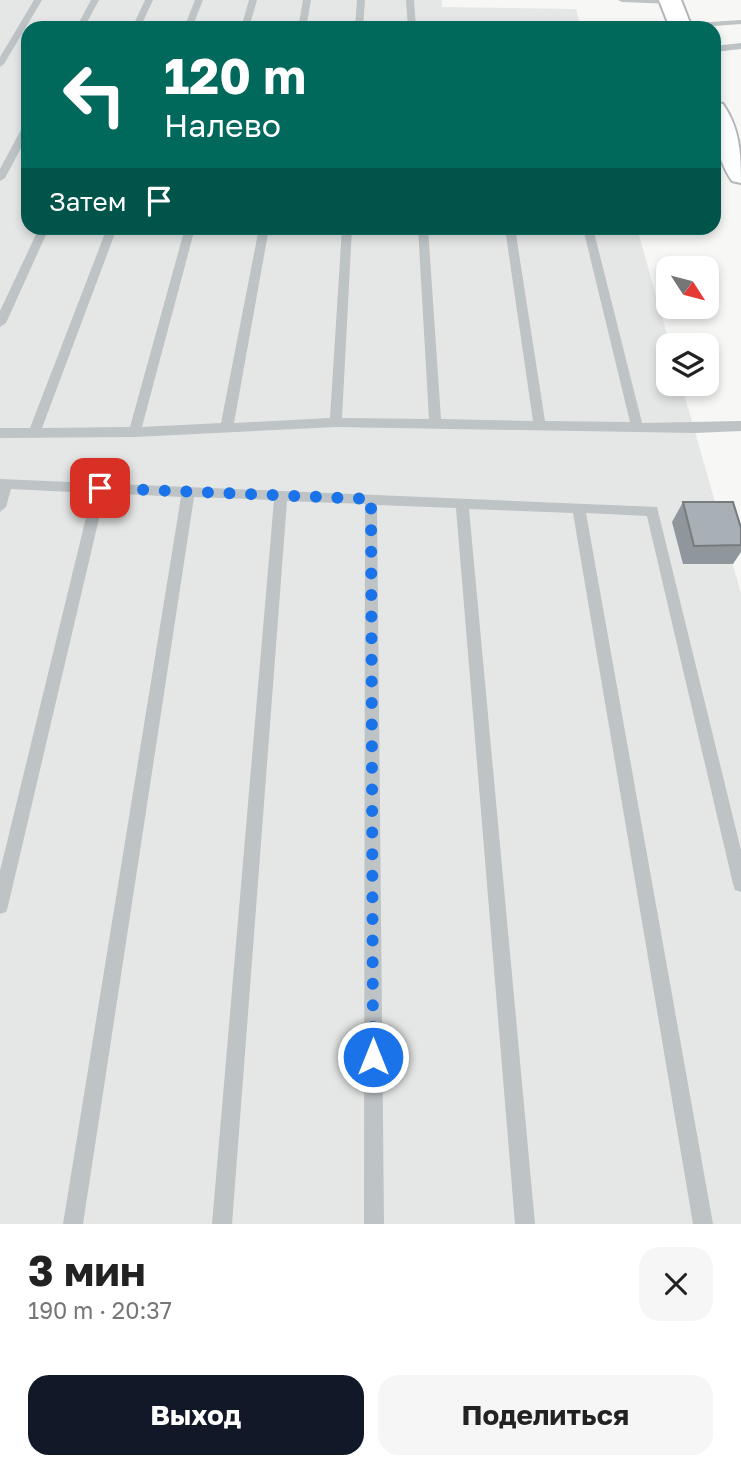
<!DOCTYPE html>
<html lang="ru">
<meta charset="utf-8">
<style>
body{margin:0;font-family:"Golos Text",sans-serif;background:#f6f6f6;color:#222;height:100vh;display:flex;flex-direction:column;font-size:26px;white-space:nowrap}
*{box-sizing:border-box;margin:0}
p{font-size:23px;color:#767676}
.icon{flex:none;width:38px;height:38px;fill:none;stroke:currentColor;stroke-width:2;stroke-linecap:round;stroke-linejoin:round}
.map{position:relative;height:1224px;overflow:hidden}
.drawer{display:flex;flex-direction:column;background:#fff;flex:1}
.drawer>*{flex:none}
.top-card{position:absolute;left:21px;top:21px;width:700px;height:214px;border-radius:21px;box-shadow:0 4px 10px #0003;background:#00695c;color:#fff;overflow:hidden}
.needle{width:46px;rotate:126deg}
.buttons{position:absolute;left:656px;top:256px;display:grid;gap:14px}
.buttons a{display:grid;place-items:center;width:63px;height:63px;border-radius:14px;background:#fff;box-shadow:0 4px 10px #0003;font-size:35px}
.pin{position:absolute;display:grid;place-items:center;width:60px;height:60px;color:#fff;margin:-30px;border-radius:14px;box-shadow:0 4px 10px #0006}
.me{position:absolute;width:77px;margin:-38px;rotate:0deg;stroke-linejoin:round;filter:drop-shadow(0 0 5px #0008)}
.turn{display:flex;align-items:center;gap:24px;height:147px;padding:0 28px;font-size:32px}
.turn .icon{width:91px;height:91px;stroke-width:2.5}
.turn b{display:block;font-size:49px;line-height:60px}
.then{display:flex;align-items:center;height:66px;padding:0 28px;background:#0003;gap:14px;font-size:26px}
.round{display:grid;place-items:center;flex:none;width:74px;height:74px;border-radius:21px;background:#f6f6f6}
.headline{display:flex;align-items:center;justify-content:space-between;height:119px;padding:0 28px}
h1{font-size:42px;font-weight:700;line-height:52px}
.primary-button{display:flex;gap:14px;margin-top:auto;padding:14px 28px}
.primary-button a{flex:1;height:80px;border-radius:21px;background:#111827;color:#fff;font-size:28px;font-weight:700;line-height:80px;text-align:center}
.primary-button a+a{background:#f6f6f6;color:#222}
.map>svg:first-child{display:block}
.built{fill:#e5e6e6}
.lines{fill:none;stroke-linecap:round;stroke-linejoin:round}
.highway-casing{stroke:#b2b6b9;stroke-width:4}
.lane{fill:#bec3c6;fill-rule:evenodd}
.highway{fill:#fff;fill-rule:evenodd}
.wall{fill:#90979c}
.building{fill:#a8b0b5;stroke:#767b7f;stroke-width:2}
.route{stroke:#1a73e8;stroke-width:12;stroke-dasharray:0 21.6}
</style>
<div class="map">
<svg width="741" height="1224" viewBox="0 0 741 1224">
<rect width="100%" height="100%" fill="#f7f7f5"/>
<path class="built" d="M0,0h442v7l134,2 5,19h-553v200h609l33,117 -2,38h13l60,210v631h-741z"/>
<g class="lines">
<defs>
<path id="highway" d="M659,0h22l11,28h-22z
M714,102l9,2c17,25 18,50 18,79l-9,-2c-17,-25 -18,-51 -18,-79z"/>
</defs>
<use href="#highway" class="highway-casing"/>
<path class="lane" d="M34,0h8l-38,64 -4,3v-10z
M91,0h8l-15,28h-8z
M145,0h8l-13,28h-8z
M195,0h8l-11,28h-8z
M249,0h8l-8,28h-8z
M303,0h8l-5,28h-8z
M357,0h8l-2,28h-8z
M406,0h8l2,28h-8z
M618,0h55l2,2 -4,2 -49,-2z
M741,20v4l-54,4 -11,-2 4,-2z
M476,24h6l1,4h-8z
M741,43v6l-27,3v-6z
M28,123v12l-23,43 -5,3v-12l23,-43z
M39,228h10l-43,95 -6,4v-16z
M107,228h10l-75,200 88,-1 55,-199h10l-53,199 79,-4 38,-195h10l-35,195 96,-5 12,-190h10l-10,190 87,1 -11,-191h10l13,191 92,2 -28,-193h10l30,193 85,1 -47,-194h10l49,195 99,-2v10l-46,2 -359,-6 -201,10 -135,1v-10h30z
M0,479l657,28 84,343v42l-6,-2 -2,-6 -86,-368 -61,-3 127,711h-20l-120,-711 -104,-4 66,715h-20l-59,-716 -79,-3 7,719h-20l1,-720 -78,-3 -55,723h-20l62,-724 -80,-3 -111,727h-20l118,-727 -76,-4 -97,413 -2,6 -6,2v-43l92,-378 -81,-4 -5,18 -6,5z"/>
<use href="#highway" class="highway"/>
</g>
<path class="wall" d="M683,502l58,26v24l-8,12h-50l-11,-42z"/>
<path class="building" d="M683,502h50l8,26v17l-47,1z"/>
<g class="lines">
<path class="route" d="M100,488l271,11 2,558"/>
</g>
</svg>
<div class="buttons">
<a><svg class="needle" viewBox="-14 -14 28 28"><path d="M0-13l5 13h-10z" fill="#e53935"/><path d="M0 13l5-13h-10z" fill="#767676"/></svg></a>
<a><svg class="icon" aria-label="layers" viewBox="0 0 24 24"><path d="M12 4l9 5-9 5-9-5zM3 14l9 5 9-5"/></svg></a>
</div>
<div class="pin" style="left:100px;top:488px;background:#d93025"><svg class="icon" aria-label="arrive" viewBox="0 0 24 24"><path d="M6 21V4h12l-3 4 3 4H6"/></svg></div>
<svg class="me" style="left:373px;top:1057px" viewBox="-20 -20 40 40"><circle r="17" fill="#1a73e8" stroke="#fff" stroke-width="3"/><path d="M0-11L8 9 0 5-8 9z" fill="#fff"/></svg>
<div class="top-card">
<div class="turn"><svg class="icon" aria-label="left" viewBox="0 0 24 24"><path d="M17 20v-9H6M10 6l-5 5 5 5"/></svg><div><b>120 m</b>Налево</div></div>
<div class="then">Затем<svg class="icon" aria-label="arrive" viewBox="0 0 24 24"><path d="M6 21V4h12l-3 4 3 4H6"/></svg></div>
</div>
</div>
<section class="drawer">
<div class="headline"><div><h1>3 мин</h1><p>190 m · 20:37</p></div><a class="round"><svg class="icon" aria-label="close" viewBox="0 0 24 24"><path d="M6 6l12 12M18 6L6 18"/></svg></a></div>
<div class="primary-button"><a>Выход</a><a>Поделиться</a></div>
</section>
